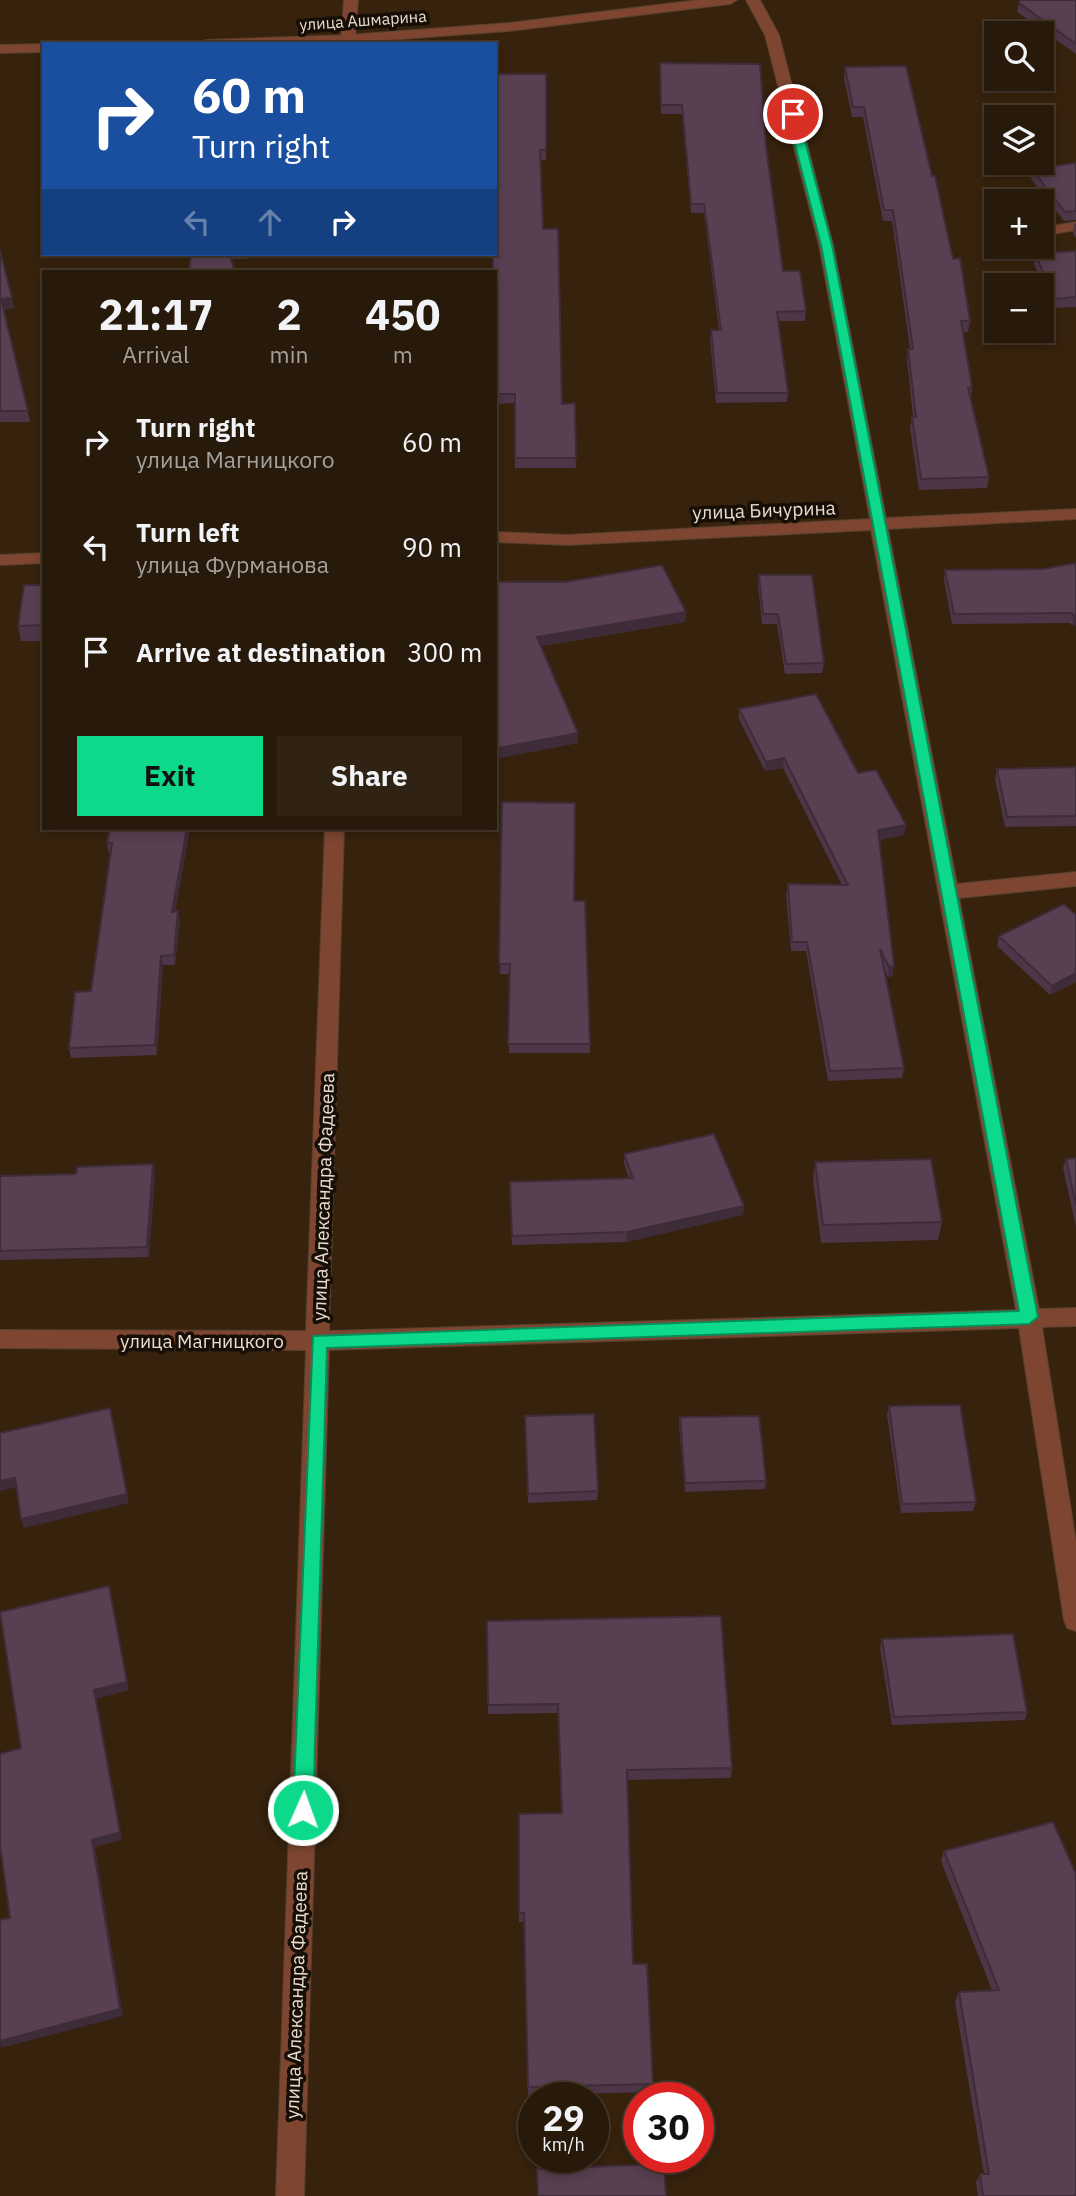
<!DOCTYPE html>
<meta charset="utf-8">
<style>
body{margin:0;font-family:"IBM Plex Sans",sans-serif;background:#302313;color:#f1f3f6;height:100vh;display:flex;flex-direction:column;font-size:26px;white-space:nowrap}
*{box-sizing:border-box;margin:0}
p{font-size:23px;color:#a5a19c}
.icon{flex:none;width:38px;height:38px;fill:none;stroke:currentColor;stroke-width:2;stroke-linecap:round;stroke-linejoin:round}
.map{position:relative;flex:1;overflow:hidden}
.drawer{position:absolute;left:42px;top:270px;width:455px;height:560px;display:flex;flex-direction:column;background:#281a0a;border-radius:0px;box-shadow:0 4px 10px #0003,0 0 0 2px #44382b}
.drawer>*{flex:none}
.banner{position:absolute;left:42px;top:42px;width:455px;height:214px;border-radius:0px;box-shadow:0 4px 10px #0003,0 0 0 2px #44382b;background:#1a4fa0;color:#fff;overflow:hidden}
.buttons{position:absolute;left:984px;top:21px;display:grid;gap:14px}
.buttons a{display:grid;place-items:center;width:70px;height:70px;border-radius:0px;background:#281a0a;box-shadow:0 4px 10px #0003,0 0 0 2px #44382b;font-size:35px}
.speed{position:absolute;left:518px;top:2082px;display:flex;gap:14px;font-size:35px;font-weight:700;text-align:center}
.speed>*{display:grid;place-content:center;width:91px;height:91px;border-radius:50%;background:#281a0a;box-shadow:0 4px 10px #0003,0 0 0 2px #44382b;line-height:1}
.speed small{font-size:18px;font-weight:400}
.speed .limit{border:10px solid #d22;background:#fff;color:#111}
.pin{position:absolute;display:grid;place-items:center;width:60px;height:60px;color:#fff;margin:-30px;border:4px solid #fff;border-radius:50%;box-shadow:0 2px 7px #0007}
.me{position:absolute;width:77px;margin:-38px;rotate:2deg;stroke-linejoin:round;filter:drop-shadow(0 0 5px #0008)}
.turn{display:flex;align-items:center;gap:24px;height:147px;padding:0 35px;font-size:32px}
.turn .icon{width:91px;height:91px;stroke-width:2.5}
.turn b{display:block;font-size:49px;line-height:60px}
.lanes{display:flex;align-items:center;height:66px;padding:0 35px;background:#0003;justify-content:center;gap:35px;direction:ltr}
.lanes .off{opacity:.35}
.eta{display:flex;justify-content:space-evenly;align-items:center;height:119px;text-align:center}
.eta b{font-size:42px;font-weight:700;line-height:49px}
.primary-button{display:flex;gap:14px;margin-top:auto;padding:14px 35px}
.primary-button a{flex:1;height:80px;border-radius:0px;background:#0dd98a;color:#111;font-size:28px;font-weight:700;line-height:80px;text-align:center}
.primary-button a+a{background:#302313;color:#f1f3f6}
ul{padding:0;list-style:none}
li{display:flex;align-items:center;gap:21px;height:105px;padding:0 35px}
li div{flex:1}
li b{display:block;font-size:26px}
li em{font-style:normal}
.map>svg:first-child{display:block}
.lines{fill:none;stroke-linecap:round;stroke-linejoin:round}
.service-casing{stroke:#53402c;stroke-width:2}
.minor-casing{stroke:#53402c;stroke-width:2}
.tertiary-casing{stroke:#53402c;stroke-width:2}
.service{fill:#7e4531;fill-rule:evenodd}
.minor{fill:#7e4531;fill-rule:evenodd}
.tertiary{fill:#7e4531;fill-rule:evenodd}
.wall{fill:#4c3647}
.shaded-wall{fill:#3e2c39}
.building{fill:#583f52;stroke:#3e2c39;stroke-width:2}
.route{fill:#0dd98a;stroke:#088d5a;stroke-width:2}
.labels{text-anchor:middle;stroke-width:7;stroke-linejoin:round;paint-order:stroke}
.far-street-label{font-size:16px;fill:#e9dbcf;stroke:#170e06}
.street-label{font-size:19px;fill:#e9dbcf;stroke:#170e06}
</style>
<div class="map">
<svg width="1076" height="2196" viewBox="0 0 1076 2196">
<rect width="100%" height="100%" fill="#36220d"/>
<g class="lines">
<defs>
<path id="service" d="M1076,222v8l-35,6v-8z"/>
<path id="minor" d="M344,0h14l-3,39 -7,4 -7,-4z
M746,0h14l19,35 54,210 53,273 190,-9v10l-188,10 69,355 119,-12v14l-117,12 80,411 37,-1v18l-34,1 34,215v89l-9,-3 -3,-8 -45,-292 -690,22 -25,846h-28l30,-846 -306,-2v-18l306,1 19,-503h19l-15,503 687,-21 -145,-780 -304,15 -72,-3v-10l72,3 303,-16 -51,-274 -54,-210z
M44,553v10l-44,2v-10z"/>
<path id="tertiary" d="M698,0h39l-7,4 -221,27 -161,12 -149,1 7,-4 142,-5 161,-12z
M44,44v8l-44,1v-8z"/>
</defs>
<use href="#service" class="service-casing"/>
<use href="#minor" class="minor-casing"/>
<use href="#tertiary" class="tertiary-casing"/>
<use href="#service" class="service"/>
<use href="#minor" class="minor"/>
<use href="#tertiary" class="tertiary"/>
</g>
<path class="wall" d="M1076,0v54l-59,-42 2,-9z
M660,63l106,83 17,125 23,40 -1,10h-27l10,72 -1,9 -71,1 -6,-63 1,-10h8l-15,-117h-13l-9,-99h-21z
M845,67l87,109 38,145 -2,11h-5l9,55 -1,11 18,79 -2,11 -68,2 -9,-62 2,-11h1l-6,-57 1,-11h2l-18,-128h-9l-20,-104h-11l-8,-39z
M546,74v86h-5l2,69 19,175 13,-1 1,65h-61v-65l-20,1v-133z
M1076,163v57l-12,1 -33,-42 1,-10z
M1076,223v15l-3,-5 1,-9z
M0,250l14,58 -10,2 26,112h-30z
M1076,251v56l-22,1 -20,-44 1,-10z
M191,254h57l-1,5h-16z
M1076,563v62l-4,1 -2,-3 -118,1 -8,-44 1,-10 98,-1z
M759,575l65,88 -2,10 -37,1 -8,-50h-15l-4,-39z
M495,582l191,30 -1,10 -144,24 37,87v10l-79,15 -4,-10z
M44,585v56h-23l-3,-15z
M739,709l119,64 48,52 -2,10 -24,5 13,136 -5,1 -3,-7 19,98 -2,10 -74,3 -22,-130h-15l-5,-57 2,-10 54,1 -59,-117 -18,3 -26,-52z
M1076,767v59l-71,1 -10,-48 2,-10z
M502,802l72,99 16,143v9h-81l1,-79h-10z
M110,828h80l-15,84 5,9 -5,44h-12l-6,90 -86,3 -2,-10 22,-57 20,-138h-2l-2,-10z
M1076,915v67l-26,13 -53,-49 2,-10z
M624,1154l120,52 -1,9 -117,27 -114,3 -2,-63 119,-4 -5,-15z
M1076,1158v69l-13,-59 3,-9z
M815,1162l127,60 -4,18 -117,3 -8,-63z
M155,1173l-6,84 -149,3v-84z
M889,1406l87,96 -3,9 -72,2 -14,-98z
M525,1416l73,75 -1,9 -69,3z
M680,1417l86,64 -1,8 -80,3 -6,-66z
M487,1621l245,147 -1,10 -104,2 6,184 20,120 -1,8 -124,3 -4,-173h-5v-108l42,-1 -3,-100 -70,1z
M882,1639l145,73 -2,8 -133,5 -12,-77z
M1053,1822l23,374h-98l-2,-14 4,-8h4l-29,-172 4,-10 33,-2 -51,-129 3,-10z"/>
<path class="shaded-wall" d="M12,298l2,10 -11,2 -2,-11z
M686,612l-1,10 -148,25v-10z
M1074,616h2v9l-4,1z
M578,733v10l-79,15v-10z
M784,758l-1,10 -18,3 1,-9z
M906,825l-2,10 -27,5 1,-10z
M187,828h3l-17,93 -1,-9z
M178,911l2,10 -5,44 -1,-10z
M161,956l2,9 -6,90 -2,-10z
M894,966l-1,10 -5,1 1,-10z
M1076,973v9l-26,13 2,-9z
M153,1164l2,9 -6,84 -2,-10z
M744,1206l-1,9 -117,27 1,-10z
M113,1417l16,86 -105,25 -3,-9z
M15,1478l2,9 -17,4v-10z
M109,1586l20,104 -32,9 25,141 -27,7 28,169 -122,32 -1,-7 92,-201 2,-150z"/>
<path class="building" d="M1020,0h56v44l-57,-41z
M660,63l100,1 6,82 17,125h17l6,40 -29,1 11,81h-71l-6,-63h10l-17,-126h-13l-9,-99h-21z
M906,66l26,110h3l18,83 7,-1 10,63h-9l11,66 -4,1 21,89 -68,2 -9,-62h4l-8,-68h5l-20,-139h-9l-20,-103h-11l-8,-40z
M495,74h51v76h-6l3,79h15l4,175 13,-1 1,55h-61v-64h-20v-123h-2v-17h2z
M1076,163v48l-11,1 -33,-43z
M0,250l12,48 -11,1 27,112h-28z
M1076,251v46l-21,2 -20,-45z
M191,254h38l6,17h-46z
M1076,563v53h-2l-2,-3 -118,1 -9,-44 98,-1z
M662,565l24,47 -149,25 41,96 -79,15 -4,-10v-156h70z
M759,575h53l12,88 -38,1 -8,-50h-15z
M24,585h20v40l-26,1z
M816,694l42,79 18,-3 30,55 -28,5 16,136 -5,1 -9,-18 24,119 -74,3 -23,-129h-15l-4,-58 60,1 -64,-127 -18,4 -27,-53z
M1076,767v49l-69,1 -10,-48z
M502,802l73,1 -1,98h11l5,143h-82l2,-80h-11z
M110,828h77l-15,84 6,-1 -4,44 -13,1 -6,89 -86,3 6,-56 16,-1 21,-148h-5z
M1064,904l12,11v58l-24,13 -53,-50z
M714,1134l30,72 -117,26 -115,4 -2,-54 123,-4 -9,-24z
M1076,1158v47l-10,-46z
M931,1159l11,63 -119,3 -8,-63z
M153,1164l-6,83 -147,4v-75l76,-2 1,-7z
M960,1405l16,97 -74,2 -13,-98z
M110,1408l17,86 -106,25 -6,-41 -15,3v-48z
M594,1414l4,77 -70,3 -3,-78z
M759,1416l7,65 -81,2 -5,-66z
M109,1586l18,96 -33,8 26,142 -28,8 28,169 -120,32v-121l10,-2 -10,-73v-91l21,-6 -21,-136z
M721,1616l11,152 -105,2 6,194h14l6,120 -125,3 -4,-174h-5v-99l43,-1 -4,-109 -70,1 -1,-84z
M1013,1634l14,78 -133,5 -12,-78z
M1053,1822l23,52v322h-93l-3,-22h9l-30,-182 40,-2 -55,-139z
M664,2164l2,32h-128l-1,-27z"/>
<path class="route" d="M793,110l5,4 34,131 206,1072 -9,7 -702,24 -14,462 -3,7 -7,2 -7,-2 -3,-7 20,-474 706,-25 -198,-1066 -34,-131z"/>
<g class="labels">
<g class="far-street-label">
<text transform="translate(363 20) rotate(-4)" y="6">улица Ашмарина</text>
</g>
<g class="street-label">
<text transform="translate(764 510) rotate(-2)" y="7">улица Бичурина</text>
<text transform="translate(323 1197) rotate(-88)" y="7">улица Александра Фадеева</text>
<text x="202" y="1348">улица Магницкого</text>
<text transform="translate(296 1995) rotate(-88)" y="7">улица Александра Фадеева</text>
</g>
</g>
</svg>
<div class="buttons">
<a><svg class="icon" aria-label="search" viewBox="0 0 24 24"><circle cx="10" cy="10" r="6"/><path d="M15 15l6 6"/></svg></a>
<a><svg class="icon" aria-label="layers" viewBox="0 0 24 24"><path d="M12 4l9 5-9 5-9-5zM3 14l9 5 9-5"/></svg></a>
<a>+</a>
<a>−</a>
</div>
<div class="speed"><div>29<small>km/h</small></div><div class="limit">30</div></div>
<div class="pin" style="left:793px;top:114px;background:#d93025"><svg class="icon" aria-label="arrive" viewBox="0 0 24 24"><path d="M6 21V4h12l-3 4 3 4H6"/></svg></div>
<svg class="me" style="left:303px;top:1810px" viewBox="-20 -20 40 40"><circle r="17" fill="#0dd98a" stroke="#fff" stroke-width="3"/><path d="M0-11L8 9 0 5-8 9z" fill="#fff"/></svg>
<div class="banner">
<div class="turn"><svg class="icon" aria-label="right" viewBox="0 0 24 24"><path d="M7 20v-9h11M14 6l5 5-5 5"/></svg><div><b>60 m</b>Turn right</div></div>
<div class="lanes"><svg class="icon off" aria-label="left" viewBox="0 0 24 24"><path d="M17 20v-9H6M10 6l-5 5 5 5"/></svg><svg class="icon off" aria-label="ahead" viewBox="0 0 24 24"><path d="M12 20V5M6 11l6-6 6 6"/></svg><svg class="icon" aria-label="right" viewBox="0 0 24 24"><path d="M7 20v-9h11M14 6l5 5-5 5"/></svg></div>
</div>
<section class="drawer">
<div class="eta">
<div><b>21:17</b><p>Arrival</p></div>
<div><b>2</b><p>min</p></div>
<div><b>450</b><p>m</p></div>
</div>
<ul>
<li><svg class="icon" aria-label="right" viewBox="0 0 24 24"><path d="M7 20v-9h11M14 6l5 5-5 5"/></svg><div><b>Turn right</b><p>улица Магницкого</p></div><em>60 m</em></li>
<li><svg class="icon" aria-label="left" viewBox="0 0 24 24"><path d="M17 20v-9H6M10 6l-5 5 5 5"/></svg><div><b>Turn left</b><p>улица Фурманова</p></div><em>90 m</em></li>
<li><svg class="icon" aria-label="arrive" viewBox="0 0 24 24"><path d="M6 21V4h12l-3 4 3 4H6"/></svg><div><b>Arrive at destination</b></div><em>300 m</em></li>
</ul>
<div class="primary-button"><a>Exit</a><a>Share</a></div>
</section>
</div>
